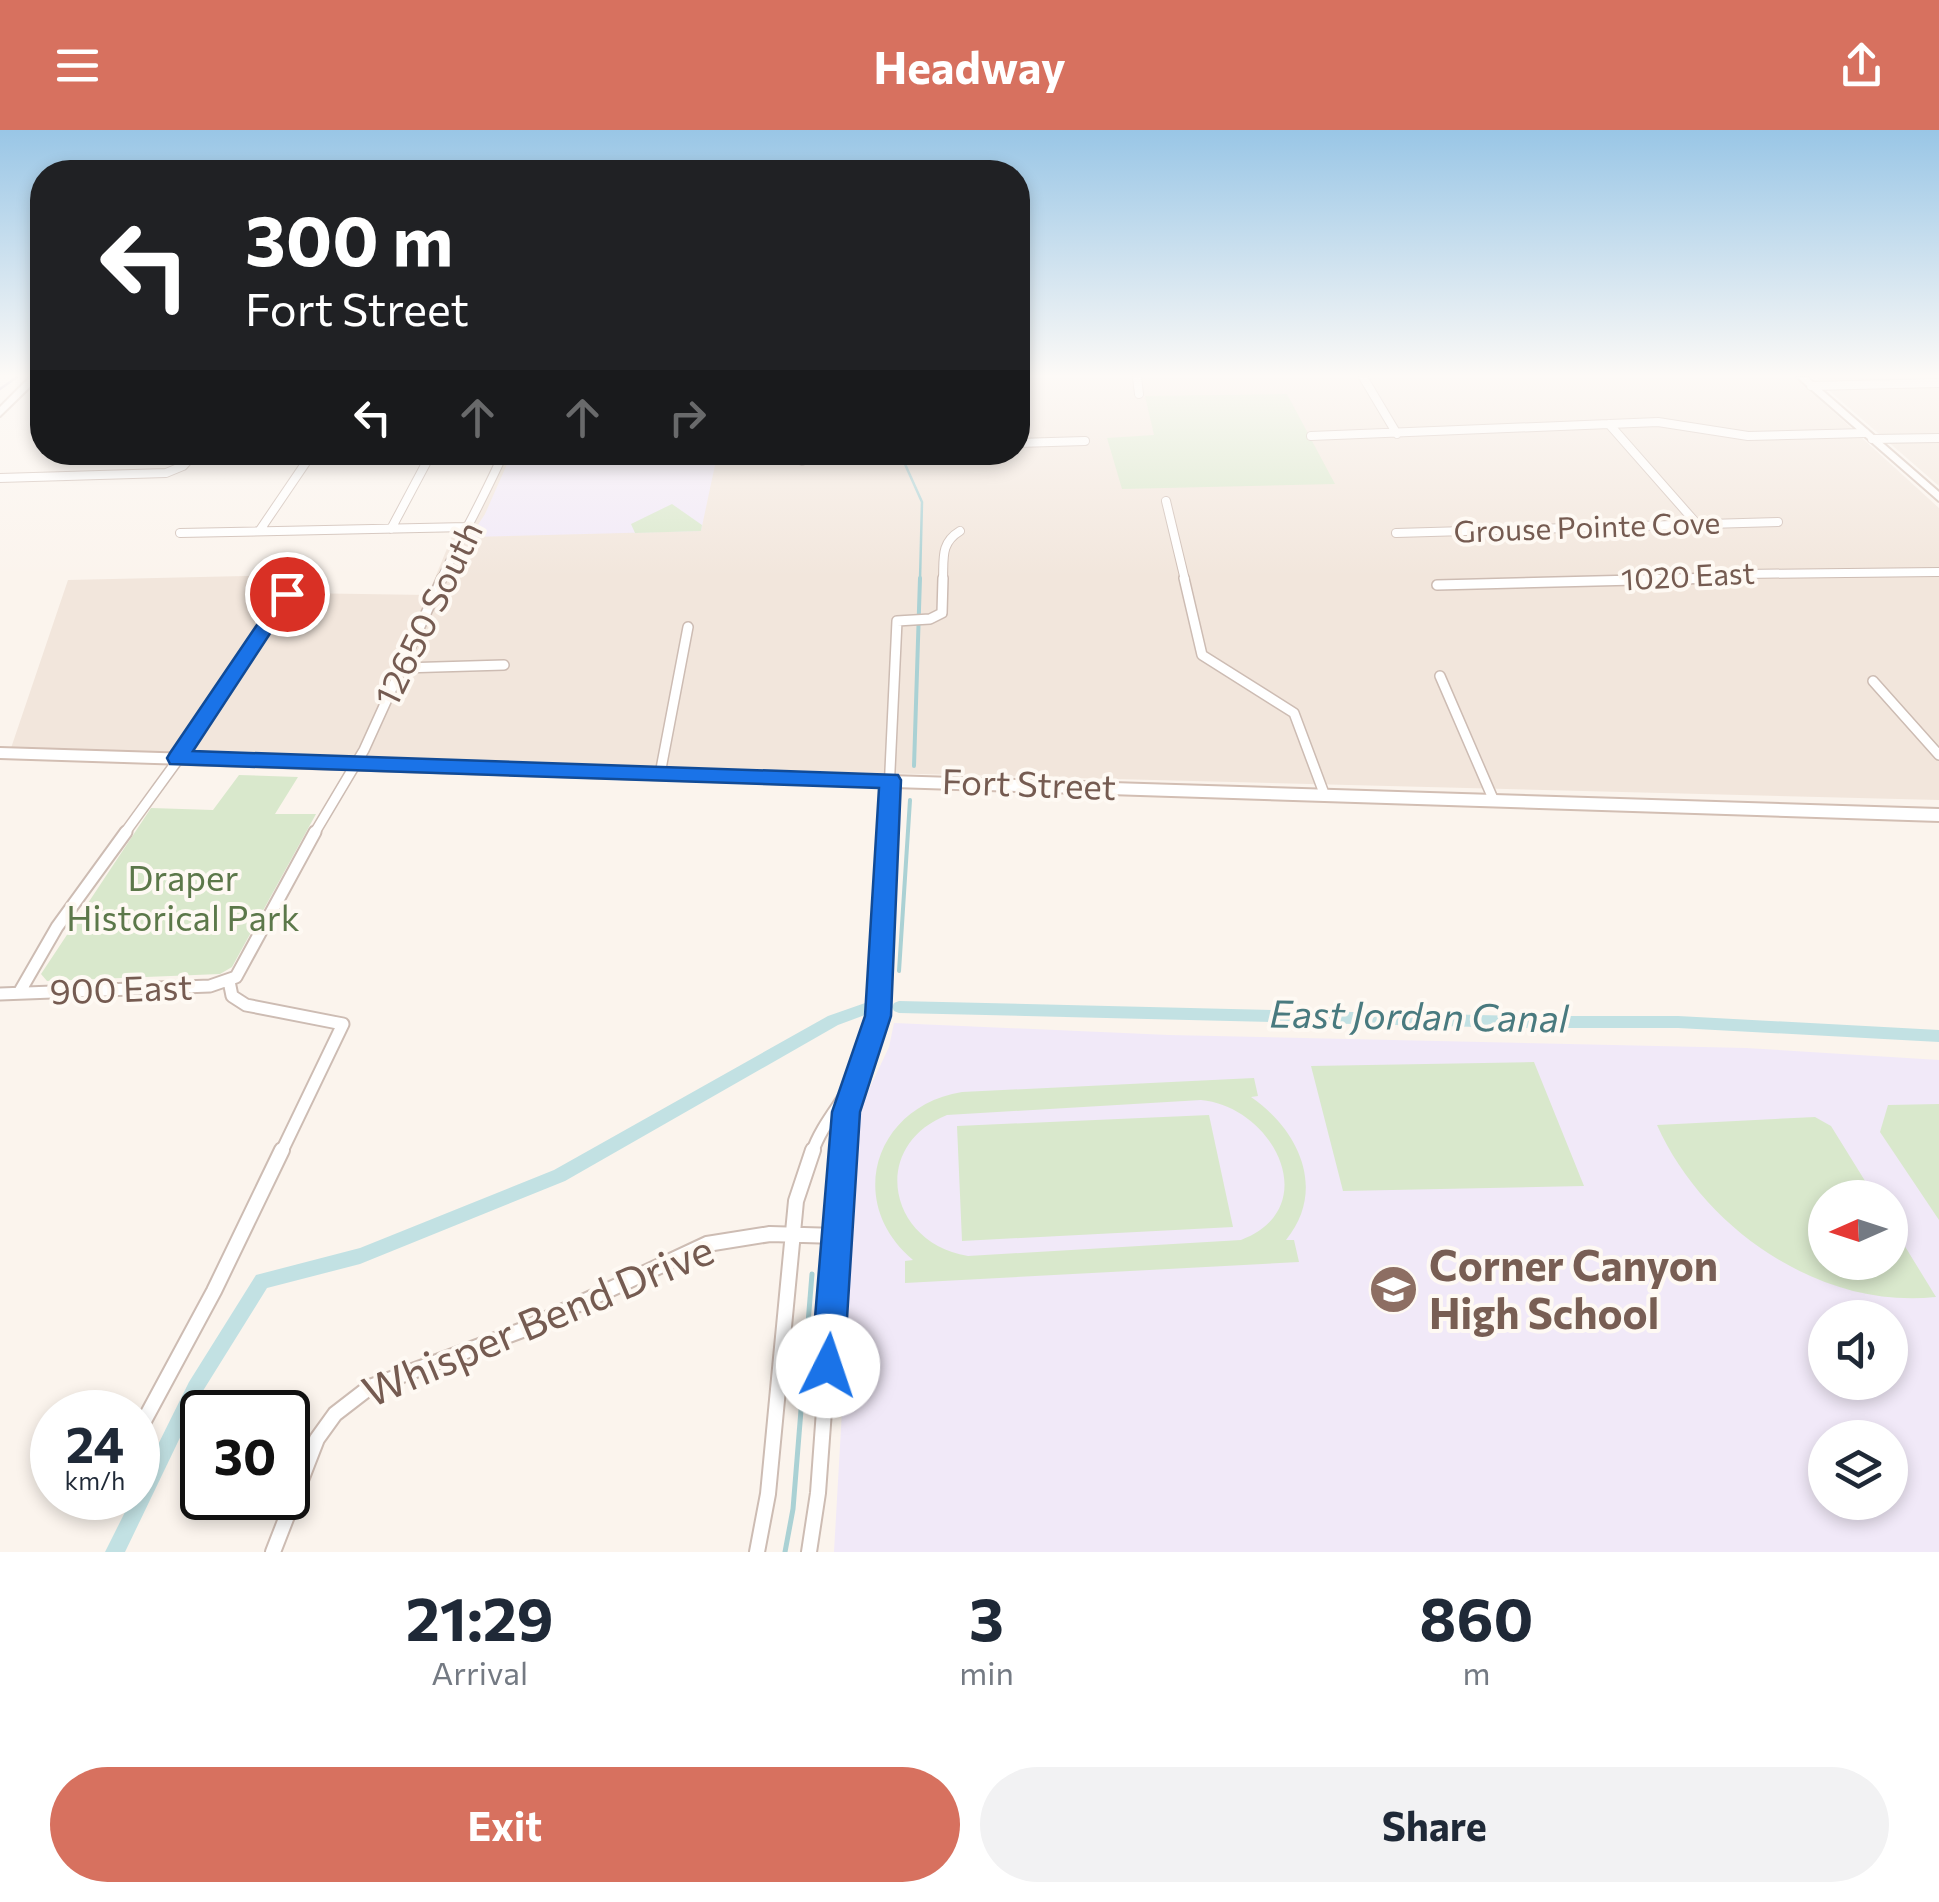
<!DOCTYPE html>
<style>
body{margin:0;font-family:Commissioner,sans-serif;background:#f2f2f3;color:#1f2937;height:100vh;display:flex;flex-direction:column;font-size:38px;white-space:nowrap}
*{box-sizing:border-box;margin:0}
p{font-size:32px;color:#747a83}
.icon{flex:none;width:55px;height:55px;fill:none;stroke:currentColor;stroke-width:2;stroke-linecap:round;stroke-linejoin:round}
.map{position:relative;height:1422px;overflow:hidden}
.panel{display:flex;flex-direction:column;background:#fff;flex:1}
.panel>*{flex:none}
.banner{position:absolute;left:30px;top:30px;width:1000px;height:305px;border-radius:40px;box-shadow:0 5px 15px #0003;background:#202124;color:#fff;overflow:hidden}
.needle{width:65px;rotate:267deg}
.fabs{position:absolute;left:1808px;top:1050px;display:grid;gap:20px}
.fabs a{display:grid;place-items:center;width:100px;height:100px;border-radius:50%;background:#fff;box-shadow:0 5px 15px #0003;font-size:50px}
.speed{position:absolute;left:30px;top:1260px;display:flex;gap:20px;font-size:50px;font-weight:700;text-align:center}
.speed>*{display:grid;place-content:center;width:130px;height:130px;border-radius:50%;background:#fff;box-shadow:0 5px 15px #0003;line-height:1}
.speed small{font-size:25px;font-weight:400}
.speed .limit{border:5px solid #111;border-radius:15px;background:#fff;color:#111}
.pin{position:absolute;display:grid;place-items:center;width:85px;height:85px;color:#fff;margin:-42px;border:5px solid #fff;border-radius:50%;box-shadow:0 2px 10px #0007}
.me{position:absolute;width:110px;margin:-55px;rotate:4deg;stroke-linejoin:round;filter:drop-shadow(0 0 8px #0008)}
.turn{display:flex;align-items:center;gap:35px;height:210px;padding:0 50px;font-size:45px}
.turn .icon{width:130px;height:130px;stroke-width:2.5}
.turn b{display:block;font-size:70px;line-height:85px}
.lanes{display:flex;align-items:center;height:95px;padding:0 50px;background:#0003;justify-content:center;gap:50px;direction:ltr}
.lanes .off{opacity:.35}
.eta{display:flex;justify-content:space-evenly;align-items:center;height:170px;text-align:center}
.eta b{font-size:60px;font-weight:700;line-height:70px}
.primary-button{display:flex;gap:20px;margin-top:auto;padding:20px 50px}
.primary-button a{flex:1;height:115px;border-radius:60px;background:#d7715f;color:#fff;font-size:40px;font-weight:700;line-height:115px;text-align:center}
.primary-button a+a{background:#f2f2f3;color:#1f2937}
header{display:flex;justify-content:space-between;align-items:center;height:130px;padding:0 50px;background:#d7715f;color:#fff;font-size:45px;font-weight:700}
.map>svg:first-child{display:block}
.residential{fill:#f2e6dc}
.education{fill:#f1e9f8;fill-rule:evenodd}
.green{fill:#d9e8cc;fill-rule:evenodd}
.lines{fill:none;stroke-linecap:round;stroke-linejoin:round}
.stream-far2{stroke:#aad1d4;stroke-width:2.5}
.stream-far1{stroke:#aad1d4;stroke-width:4}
.stream{stroke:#aad1d4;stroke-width:5}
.canal{fill:#c2e1e3;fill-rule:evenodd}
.street-far3-casing{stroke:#cdbcb3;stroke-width:10}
.street-far2-casing{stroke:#cdbcb3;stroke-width:12}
.street-far1-casing{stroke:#cdbcb3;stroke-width:15}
.street-casing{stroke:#cdbcb3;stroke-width:18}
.secondary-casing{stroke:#d2beb3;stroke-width:4}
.street-far3{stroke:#fff;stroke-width:8}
.street-far2{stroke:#fff;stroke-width:9}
.street-far1{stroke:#fff;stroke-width:11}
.street{stroke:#fff;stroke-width:14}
.secondary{fill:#fff;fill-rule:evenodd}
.tram{stroke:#b7abc5;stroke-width:2.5}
.route{fill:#1a73e8;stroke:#114b97;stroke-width:2.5}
.labels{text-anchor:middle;stroke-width:8;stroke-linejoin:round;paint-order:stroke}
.far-street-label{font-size:30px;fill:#755b51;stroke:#fef9f3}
.street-label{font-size:35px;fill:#755b51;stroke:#fef9f3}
.park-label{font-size:35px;fill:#5c784a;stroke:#fef9f3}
.water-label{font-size:38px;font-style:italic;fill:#497a7f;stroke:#fef9f3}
.near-education-label{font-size:42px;font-weight:bold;fill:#785e54;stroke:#fef9f3;text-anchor:start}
.near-street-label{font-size:42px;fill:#755b51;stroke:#fef9f3}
</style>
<header><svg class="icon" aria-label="menu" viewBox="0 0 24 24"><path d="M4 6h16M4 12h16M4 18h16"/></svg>Headway<svg class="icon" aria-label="share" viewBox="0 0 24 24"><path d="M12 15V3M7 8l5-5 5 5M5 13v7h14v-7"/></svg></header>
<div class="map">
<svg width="1939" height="1422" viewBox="0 0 1939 1422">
<rect width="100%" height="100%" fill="#fbf4ed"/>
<path class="residential" d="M1018,247h777l144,131v292l-1929,-49 58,-171 219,-5 19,-8 10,3 2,6 -22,17 132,2 25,-61 17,-19 28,-62 520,-1z
M1817,247h122v109l-114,-99z"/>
<path class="education" d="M512,323h215l-2,11 -10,1 -14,66 -231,6 15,-23z
M894,893l275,12 577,13 193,12v492h-1105l24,-424 6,-28 25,-53zM1825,1068h65v64h-65zM1825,1188h65v64h-65zM1825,1308h65v64h-65z"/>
<path class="green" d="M1287,264l48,90 -213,5 -15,-51 47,-3 -9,-39z
M672,374l30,21 -1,6 -66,2 -4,-9z
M239,645l59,2 -23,37h41l-84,153 -12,7 -173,7 -6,-7 110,-166 62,2z
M1534,932l50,124 -241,5 -32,-125z
M1254,948l4,18 -7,1c48,33 76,93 35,143h8l5,22 -394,21v-22l8,-1c-69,-58 -38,-154 49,-168zM1201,970c73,7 124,108 40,140l-273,16c-80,-13 -99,-110 -21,-141z
M1939,974v116l-59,-88 8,-27z
M1209,985l24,112 -271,14 -5,-115z
M1815,987l16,9 44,71 -50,1v64h65v-40l46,75c-116,13 -233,-69 -279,-172z"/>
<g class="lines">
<path class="stream-far2" d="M900,323l22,49 -2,78"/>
<path class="stream-far1" d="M914,636l6,-188
M899,841l11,-171"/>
<path class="stream" d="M785,1422l8,-43 19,-235"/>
<path class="canal" d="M899,871l622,15h157l261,14v12l-261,-14h-157l-622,-15 -5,-2 -2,-4 2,-4z
M868,872l5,2 2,4 -2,4 -35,13 -273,156 -205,83 -93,24 -66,106 -76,158h-20l27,-54h6v-13l51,-103 67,-107 104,-27 194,-78 274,-154z"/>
<defs>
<path id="street-far3" d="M1137,247l2,17
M1363,247l34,57
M1811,256l128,-3
M1609,294l88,100
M1311,306l347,-14 90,14 117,-3
M1872,309l67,-1
M1018,313l67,-2
M802,331l1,-9
M0,348l166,-5 17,-7 13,-14
M1166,371l19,79
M391,399l41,-77
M260,400l53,-78
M180,403l287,-6
M1396,403l382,-11
M296,450l2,-3
M441,450c20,-43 44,-84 63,-128
M943,450c1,-21 -3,-37 17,-49
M1680,450l62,-6 197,-2"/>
<path id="street-far2" d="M1184,448l18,77 92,58 31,83
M1437,455l281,-7
M402,538l102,-3
M1440,546l54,125
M1873,551l66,74
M660,644l28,-147
M124,704l64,-88 109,-168
M314,704l50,-84 78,-172
M887,704l10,-213 33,-2 12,-6 1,-35"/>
<path id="street-far1" d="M229,851l3,15 14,9 97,19 -62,129
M19,863l38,-66 69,-95
M0,864l210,-8 26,-9 79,-145
M812,1023c11,-33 38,-57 50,-89 27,-72 21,-156 25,-232
M843,1023l8,-65"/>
<path id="street" d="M138,1302l76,-141 68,-141
M273,1422l44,-113 18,-25 35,-27 155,-58 182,-85 63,-10 67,2
M757,1422l11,-58 28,-293 17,-51
M809,1422l9,-59 25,-343"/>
<path id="secondary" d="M30,247h10l-40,39v-9z
M1797,247h10l132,115v9z
M0,618l1939,61v12l-1939,-63z"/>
</defs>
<use href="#street-far3" class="street-far3-casing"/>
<use href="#street-far2" class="street-far2-casing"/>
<use href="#street-far1" class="street-far1-casing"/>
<use href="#street" class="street-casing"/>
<use href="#secondary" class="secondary-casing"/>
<use href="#street-far3" class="street-far3"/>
<use href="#street-far2" class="street-far2"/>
<use href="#street-far1" class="street-far1"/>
<use href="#street" class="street"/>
<use href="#secondary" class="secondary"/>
<path class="tram" d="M0,259l17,-12"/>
</g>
<linearGradient id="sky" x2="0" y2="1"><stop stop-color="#99c6e6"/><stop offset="0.55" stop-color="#fdfaf7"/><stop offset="1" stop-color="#fdfaf7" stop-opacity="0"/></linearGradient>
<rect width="1939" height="447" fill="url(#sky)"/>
<path class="route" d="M287,459l9,5 -103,157 705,24 3,5 -10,236 -31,96 -16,254 -5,11 -11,5 -12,-5 -5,-11 21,-254 33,-96 14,-228 -709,-24 -3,-6 3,-5 110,-162z"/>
<defs>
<symbol id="school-disc" viewBox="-11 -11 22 22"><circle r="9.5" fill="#8d6e63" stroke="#fef9f3"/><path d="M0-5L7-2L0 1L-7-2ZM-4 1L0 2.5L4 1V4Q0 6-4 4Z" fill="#fff"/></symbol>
</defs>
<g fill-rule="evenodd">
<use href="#school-disc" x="1366" y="1132" width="55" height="55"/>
</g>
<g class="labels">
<g class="far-street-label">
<text transform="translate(1587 398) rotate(-2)" y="10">Grouse Pointe Cove</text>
<text transform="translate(1688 447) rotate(-3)" y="10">1020 East</text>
</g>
<g class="street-label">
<text transform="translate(429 484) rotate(-64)" y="12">12650 South</text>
<text transform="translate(1029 655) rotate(2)" y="12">Fort Street</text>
<text transform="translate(121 860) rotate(-2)" y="12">900 East</text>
</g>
<g class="park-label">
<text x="183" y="761">Draper<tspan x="183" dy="40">Historical Park</tspan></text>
</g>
<g class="water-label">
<text transform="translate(1419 887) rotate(1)" y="13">East Jordan Canal</text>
</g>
<g class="near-education-label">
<text x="1429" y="1151">Corner Canyon<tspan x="1429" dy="48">High School</tspan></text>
</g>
<g class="near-street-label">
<text transform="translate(538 1191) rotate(-23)" y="15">Whisper Bend Drive</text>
</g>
</g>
</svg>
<div class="fabs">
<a><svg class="needle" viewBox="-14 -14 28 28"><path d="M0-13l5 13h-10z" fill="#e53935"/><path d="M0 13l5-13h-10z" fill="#747a83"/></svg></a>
<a><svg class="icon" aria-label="sound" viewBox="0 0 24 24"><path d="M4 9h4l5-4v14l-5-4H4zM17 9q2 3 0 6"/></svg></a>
<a><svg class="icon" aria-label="layers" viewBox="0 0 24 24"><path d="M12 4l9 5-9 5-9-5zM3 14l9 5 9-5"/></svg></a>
</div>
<div class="speed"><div>24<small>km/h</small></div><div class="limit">30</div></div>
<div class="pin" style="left:287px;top:464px;background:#d93025"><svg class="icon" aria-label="arrive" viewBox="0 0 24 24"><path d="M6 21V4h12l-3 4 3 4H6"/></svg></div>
<svg class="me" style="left:828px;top:1236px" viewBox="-20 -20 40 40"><circle r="19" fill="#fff"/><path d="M0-13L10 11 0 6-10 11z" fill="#1a73e8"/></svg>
<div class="banner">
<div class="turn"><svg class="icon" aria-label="left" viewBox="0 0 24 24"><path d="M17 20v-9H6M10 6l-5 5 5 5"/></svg><div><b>300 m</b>Fort Street</div></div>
<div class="lanes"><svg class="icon" aria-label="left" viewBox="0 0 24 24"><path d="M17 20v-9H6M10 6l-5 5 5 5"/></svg><svg class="icon off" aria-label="ahead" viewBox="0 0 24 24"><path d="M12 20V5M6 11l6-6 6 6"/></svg><svg class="icon off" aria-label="ahead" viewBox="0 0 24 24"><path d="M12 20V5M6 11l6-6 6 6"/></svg><svg class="icon off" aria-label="right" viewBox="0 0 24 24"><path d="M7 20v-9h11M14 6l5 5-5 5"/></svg></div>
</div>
</div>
<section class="panel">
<div class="eta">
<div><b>21:29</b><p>Arrival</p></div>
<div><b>3</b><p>min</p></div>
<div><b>860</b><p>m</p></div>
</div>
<div class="primary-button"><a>Exit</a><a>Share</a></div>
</section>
